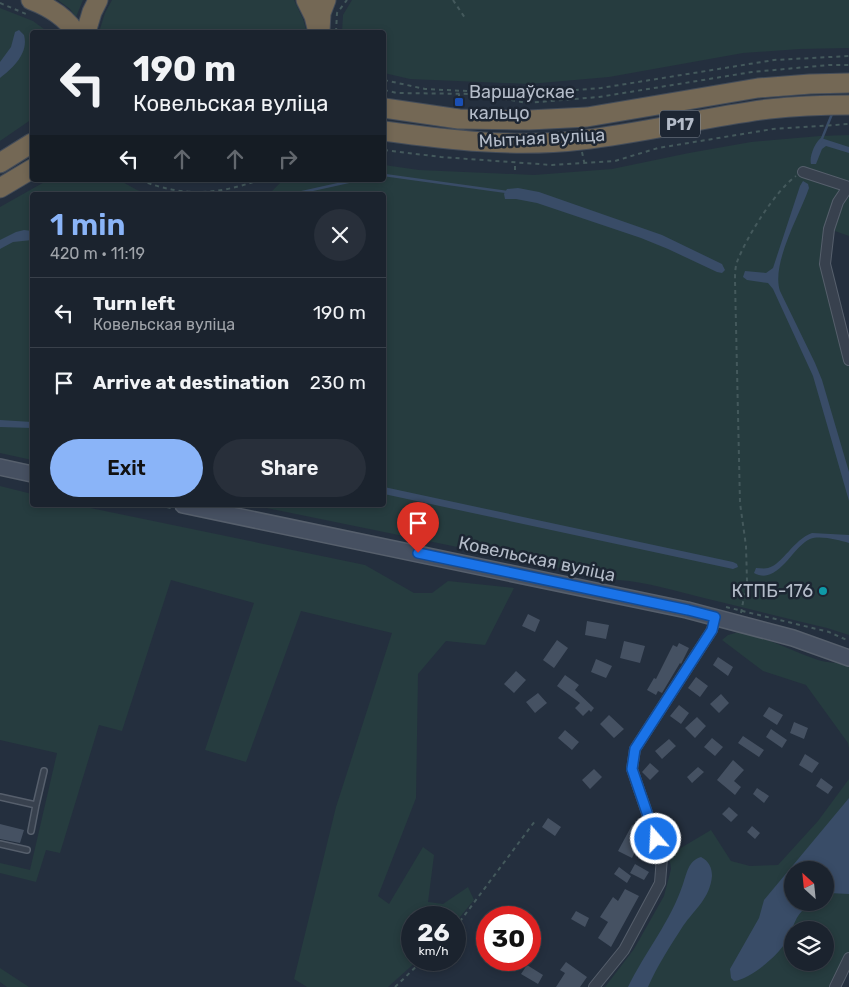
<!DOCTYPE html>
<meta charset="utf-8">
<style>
body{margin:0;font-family:Rubik,sans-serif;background:#282f3a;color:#f1f3f6;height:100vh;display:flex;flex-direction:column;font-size:19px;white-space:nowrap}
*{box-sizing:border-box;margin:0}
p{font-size:16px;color:#a0a4aa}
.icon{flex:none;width:28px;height:28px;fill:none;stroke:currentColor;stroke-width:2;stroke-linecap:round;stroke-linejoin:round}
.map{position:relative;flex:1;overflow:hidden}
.drawer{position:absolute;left:30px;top:192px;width:356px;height:315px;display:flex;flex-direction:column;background:#1b232e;border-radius:5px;box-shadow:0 2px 8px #0003,0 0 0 1px #39404a}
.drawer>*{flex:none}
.guide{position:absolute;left:30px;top:30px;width:356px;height:152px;border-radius:5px;box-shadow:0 2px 8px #0003,0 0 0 1px #39404a;background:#1b232e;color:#f1f3f6;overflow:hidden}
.needle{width:32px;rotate:333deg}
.controls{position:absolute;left:784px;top:861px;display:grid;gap:10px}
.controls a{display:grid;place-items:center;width:50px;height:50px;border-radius:50%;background:#1b232e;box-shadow:0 2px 8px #0003,0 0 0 1px #39404a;font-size:25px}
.speed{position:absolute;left:401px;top:906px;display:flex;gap:10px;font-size:25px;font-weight:700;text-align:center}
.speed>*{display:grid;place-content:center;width:65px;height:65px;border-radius:50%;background:#1b232e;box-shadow:0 2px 8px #0003,0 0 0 1px #39404a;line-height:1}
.speed small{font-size:12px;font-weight:400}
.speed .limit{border:8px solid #d22;background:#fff;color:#111}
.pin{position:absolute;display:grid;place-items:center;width:42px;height:42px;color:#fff;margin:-51px -21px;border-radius:50% 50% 50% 0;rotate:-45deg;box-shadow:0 0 5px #0007}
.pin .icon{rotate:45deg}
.me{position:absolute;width:55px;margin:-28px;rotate:341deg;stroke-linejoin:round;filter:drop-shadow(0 0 4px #0008)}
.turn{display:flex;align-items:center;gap:18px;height:105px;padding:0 20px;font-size:22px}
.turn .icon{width:65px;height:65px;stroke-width:2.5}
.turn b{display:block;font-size:35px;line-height:42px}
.lanes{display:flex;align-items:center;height:48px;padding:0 20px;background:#0003;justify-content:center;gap:25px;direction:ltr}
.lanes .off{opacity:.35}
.round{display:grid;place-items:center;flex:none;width:52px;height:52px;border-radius:26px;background:#282f3a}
.head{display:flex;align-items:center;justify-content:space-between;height:85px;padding:0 20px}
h1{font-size:30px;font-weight:600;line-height:38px;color:#8ab4f8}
.action{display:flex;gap:10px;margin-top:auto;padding:10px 20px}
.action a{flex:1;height:58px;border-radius:30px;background:#8ab4f8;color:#111;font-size:20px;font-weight:600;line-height:58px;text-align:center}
.action a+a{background:#282f3a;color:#f1f3f6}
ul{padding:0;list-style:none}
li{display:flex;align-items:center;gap:15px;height:70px;padding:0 20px;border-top:1px solid #39404a}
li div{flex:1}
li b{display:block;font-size:19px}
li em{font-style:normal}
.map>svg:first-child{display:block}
.green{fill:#263c3f;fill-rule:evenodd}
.water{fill:#394c67}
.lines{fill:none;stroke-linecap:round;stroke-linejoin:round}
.stream{stroke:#394c67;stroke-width:2.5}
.building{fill:#455162}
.lane-casing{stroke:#565f6c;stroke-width:8}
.street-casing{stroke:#565f6c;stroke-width:12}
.secondary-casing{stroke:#565f6c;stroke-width:18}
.highway-casing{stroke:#434c59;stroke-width:21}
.path{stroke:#44595c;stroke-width:2;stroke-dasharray:4 4;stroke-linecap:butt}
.lane{stroke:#38414e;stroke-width:5}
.street{stroke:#38414e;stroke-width:10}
.secondary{stroke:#465061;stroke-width:15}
.highway{stroke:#746855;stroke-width:19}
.route-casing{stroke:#114b97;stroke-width:12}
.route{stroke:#1a73e8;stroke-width:9}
.transit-dot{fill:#1a4fb4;stroke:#1d2633;stroke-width:2}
.culture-dot{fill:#0f9aa8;stroke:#1d2633;stroke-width:2}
.labels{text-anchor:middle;stroke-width:5;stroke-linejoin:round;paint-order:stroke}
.shield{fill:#1d2633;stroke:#878f9c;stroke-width:1}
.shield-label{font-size:16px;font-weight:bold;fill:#b4bcc9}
.poi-label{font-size:18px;fill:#b4bcc9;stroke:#1d2633;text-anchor:start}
.street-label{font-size:18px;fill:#b4bcc9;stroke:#1d2633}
</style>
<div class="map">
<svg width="849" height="987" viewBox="0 0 849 987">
<rect width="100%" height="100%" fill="#242f3e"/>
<path class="green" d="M58,0h25l-7,17 -6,-8z
M112,0h182l9,19 4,13h-208l6,-19z
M352,0h497v48l-49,1 -57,4 -134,24 -80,7 -119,-5 -26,-6v-41h-42l1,-17z
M0,8l33,13 15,11h-16v87l-32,22z
M849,135v101l-20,-7 -4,35 24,86v285l-22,-7c-41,-10 -82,-20 -123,-30 -29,-7 -56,-16 -86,-18l-366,-75h132v-310h-120l5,-1 14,-14h101v-15l35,5 115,5 78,-6 77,-16 62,-11 69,-6z
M48,180h71l18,10 14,5h-119v265l-32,-7v-246z
M0,486l32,8v11h44l289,60 49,28h18l16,-12 66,7 -29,57 -39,-4 -28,33 -2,124 -38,98 11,8 34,-57 11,8 -6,47 15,2 25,-17 6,13 -19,23v-5h-43v42h6l-30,27h-81l-13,-8 42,-172 56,-174 -91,-22 -55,151 -41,-12 49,-147 -83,-23 -49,151 -23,-6 -39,128 -14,-3 -10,32 -36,-9v-10l30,7 27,-117 -57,-13z
M739,632c28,5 52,19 79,28 10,3 21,2 31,6v82l-1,-5 -42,-58 -43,-14 -41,-31 6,-5z
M849,779v177l-15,31h-229l29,-38 30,-53 7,-27 -2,-14 42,-25 20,31 19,5 28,-1 40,-44zM792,870h33v32h-33zM792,930h33v32h-33z
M0,968l29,19h-22l-7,-5z"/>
<path class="water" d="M19,30l5,5c5,18 -11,33 -24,43v-16l11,-15 4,-15z
M821,138l28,9v6l-23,-7 -4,3 -6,15h-5c-2,-7 4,-22 10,-26z
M803,181l5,3 1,4c-10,28 -38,76 -29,103l35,72 7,17 27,92v29l-36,-125 -40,-87 -5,-6 -21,-3 -4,-3 2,-6 21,2 7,-5 27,-82z
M518,188l21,4 123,43 60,29 3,6 -3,3 -5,-1 -49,-23 -27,-11 -104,-35 -21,-4h-11l-1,-5 3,-5z
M24,230l8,1v9l-19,2 -13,7v-9l16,-8z
M0,420l32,2v6l-32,-1z
M384,487l349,75 4,2 1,3 -5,2 -349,-75z
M812,533l37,2v8c-10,-3 -29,-8 -39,-4 -18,8 -32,47 -56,34l2,-5c4,0 8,1 12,0 15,-4 25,-28 44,-35z
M849,798v96l-20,-1 -4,2v-25h-33v32l23,1c-4,2 -9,5 -13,8 -8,8 -10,21 -16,31 -9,14 -35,37 -52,39l-3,-3 -1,-9 29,-51 5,-18z
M701,857c8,4 11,11 11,19 -2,22 -17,33 -29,50 -12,19 -26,40 -35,61h-20c17,-35 43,-66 55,-103 4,-11 5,-23 18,-27z"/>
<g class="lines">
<path class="stream" d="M821,141l11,-27
M384,175l123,17
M289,195l68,-15"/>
</g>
<path class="building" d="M528,614l12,6 -5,12 -13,-6z
M587,621l22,4 -3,14 -21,-4z
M557,640l11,8 -14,20 -11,-8z
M624,641l21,5 -5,17 -20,-5z
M679,643l10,5 -8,16 -1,-1 -18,30 -4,-2 -2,4 -9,-5 7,-12 2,1 17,-34 4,2z
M718,657l15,10 -5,9 -15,-11z
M596,659l16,7 -6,12 -15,-6z
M516,671l10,9 -12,13 -10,-9z
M565,675l14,10 -4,5 19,18 -3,4 -2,-2 -6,6 -8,-8 5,-5 -23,-17z
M696,677l12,9 -8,11 -12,-9z
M538,693l9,10 -12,10 -9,-11z
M721,694l8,9 -10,10 -9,-9z
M679,705l10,8 -8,11 -11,-8z
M769,707l14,8 -6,10 -14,-9z
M609,715l15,14 -10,9 -14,-14z
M697,717l9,9 -11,12 -10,-10z
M794,722l14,6 -4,11 -14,-6z
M771,729l16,11 -5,8 -16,-11z
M565,730l14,12 -7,8 -14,-12z
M743,736l21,14 -5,7 -21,-14z
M712,738l11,9 -8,9 -11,-9z
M669,739l7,7 -14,13 -7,-8z
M805,754l14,9 -7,10 -13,-8z
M733,760l11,10 -10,11 7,6 -6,8 -18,-15z
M650,763l9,8 -9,9 -8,-8z
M698,767l6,5 -12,11 -5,-6z
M594,769l8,8 -12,12 -8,-9z
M821,778l12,9 -5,7 -12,-8z
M757,788l12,8 -5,7 -11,-9z
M729,807l9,8 -7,7 -9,-8z
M548,818l13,9 -6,9 -13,-9z
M0,824l24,6 -4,13 -20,-4z
M632,825l11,7 -11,16 4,2 -4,8 -14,-7z
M752,826l8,7 -5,6 -8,-7z
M635,864l14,8 -5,8 -14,-7z
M619,867l12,9 -4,7 -13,-9z
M625,889l14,7 -28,51 -13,-9 10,-16 -8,-5 13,-20 5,4z
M576,911l13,7 -4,9 -14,-8z
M566,962l21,15 -7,10h-24l9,-14 -5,-3z
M527,965l16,10 -5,9 -17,-10z"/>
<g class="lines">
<defs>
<path id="lane" d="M0,797l36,8 8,-34
M31,831l5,-26
M0,844l27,6"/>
<path id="street" d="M803,172l46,15
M848,187l-10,15 -9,27 -4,35 24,96
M594,987l30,-37 36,-67 2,-26 -30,-88 3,-20 77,-119 3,-13
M835,987l14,-29"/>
<path id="secondary" d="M0,467l32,7
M183,505l504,105 106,28 56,20"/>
<path id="highway" d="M31,0c18,7 34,16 44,32
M306,0l8,16 4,16
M320,31l1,-18 5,-13
M86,32l6,-20 6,-12
M384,108l75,11 70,1 58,-3 171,-29 52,-4 39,-1
M384,131c65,9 131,17 197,9 63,-7 125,-23 188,-31 27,-3 53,-4 80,-4
M0,163l32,-20
M0,188l32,-19"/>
</defs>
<use href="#lane" class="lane-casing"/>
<use href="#street" class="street-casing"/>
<use href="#secondary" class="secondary-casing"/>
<use href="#highway" class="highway-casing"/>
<path class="path" d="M453,0l12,18
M0,3l26,11
M336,32l1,-19 10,-13
M384,80l41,9 102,5 74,-6 173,-28 75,-4
M384,90l13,3 80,1 50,9 72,-6 153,-25 77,-7h20
M527,94v9
M459,106v-13
M384,150l57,7 111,8 63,-4 43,-13 115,-19 76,-5
M582,152l3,14
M515,170v-7
M140,180c42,17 77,15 119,0
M159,505l12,3
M726,607l103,25 20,9
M741,613l6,-32 -1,-35 -6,-43 -5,-222c0,-6 0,-13 2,-19 9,-24 38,-71 59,-86
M455,928l80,-107
M395,987l28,-27"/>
<use href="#lane" class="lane"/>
<use href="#street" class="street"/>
<use href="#secondary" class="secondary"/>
<use href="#highway" class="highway"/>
</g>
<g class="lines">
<defs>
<path id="route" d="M418,553l270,57 27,7 -3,13 -77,119 -3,20 24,70"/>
</defs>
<use href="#route" class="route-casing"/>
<use href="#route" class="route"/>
</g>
<rect class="transit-dot" x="454" y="97" width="10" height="10" rx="2.5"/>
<circle class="culture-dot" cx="823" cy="591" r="5"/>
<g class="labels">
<rect class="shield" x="660" y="110.5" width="40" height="27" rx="4"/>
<g class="shield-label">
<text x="680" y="130">Р17</text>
</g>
<g class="poi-label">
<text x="469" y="98">Варшаўскае<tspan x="469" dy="21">кальцо</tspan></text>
<text x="813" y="597" text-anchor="end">КТПБ-176</text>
</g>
<g class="street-label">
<text transform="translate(542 138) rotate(-3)" y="6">Мытная вуліца</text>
<text transform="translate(537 559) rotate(12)" y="6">Ковельская вуліца</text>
</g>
</g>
</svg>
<div class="controls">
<a><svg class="needle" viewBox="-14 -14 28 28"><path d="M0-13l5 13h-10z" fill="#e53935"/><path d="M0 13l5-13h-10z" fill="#a0a4aa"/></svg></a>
<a><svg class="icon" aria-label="layers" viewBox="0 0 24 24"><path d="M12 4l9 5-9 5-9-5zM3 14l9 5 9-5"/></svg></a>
</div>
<div class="speed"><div>26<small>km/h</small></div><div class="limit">30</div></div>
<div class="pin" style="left:418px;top:553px;background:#d93025"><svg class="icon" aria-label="arrive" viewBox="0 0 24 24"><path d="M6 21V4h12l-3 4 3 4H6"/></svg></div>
<svg class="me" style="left:656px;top:839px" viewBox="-20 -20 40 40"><circle r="17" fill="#1a73e8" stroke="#fff" stroke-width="3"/><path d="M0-11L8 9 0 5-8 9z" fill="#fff"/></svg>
<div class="guide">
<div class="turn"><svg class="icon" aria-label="left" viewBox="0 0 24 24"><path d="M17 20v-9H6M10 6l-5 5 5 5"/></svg><div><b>190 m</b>Ковельская вуліца</div></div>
<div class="lanes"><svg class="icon" aria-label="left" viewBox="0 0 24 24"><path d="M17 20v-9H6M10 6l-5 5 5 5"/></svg><svg class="icon off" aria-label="ahead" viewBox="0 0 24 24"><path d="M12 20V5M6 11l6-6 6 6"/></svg><svg class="icon off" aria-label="ahead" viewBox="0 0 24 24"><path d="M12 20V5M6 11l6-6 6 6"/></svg><svg class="icon off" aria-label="right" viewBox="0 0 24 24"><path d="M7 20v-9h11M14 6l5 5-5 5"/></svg></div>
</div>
<section class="drawer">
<div class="head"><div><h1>1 min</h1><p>420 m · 11:19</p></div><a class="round"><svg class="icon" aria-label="close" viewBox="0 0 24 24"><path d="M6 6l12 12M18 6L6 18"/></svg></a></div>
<ul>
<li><svg class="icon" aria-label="left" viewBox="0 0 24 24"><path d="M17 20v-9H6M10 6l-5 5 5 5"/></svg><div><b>Turn left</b><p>Ковельская вуліца</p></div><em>190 m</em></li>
<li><svg class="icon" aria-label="arrive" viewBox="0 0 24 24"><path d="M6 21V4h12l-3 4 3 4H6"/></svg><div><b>Arrive at destination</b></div><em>230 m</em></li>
</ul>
<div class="action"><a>Exit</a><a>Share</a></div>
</section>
</div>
